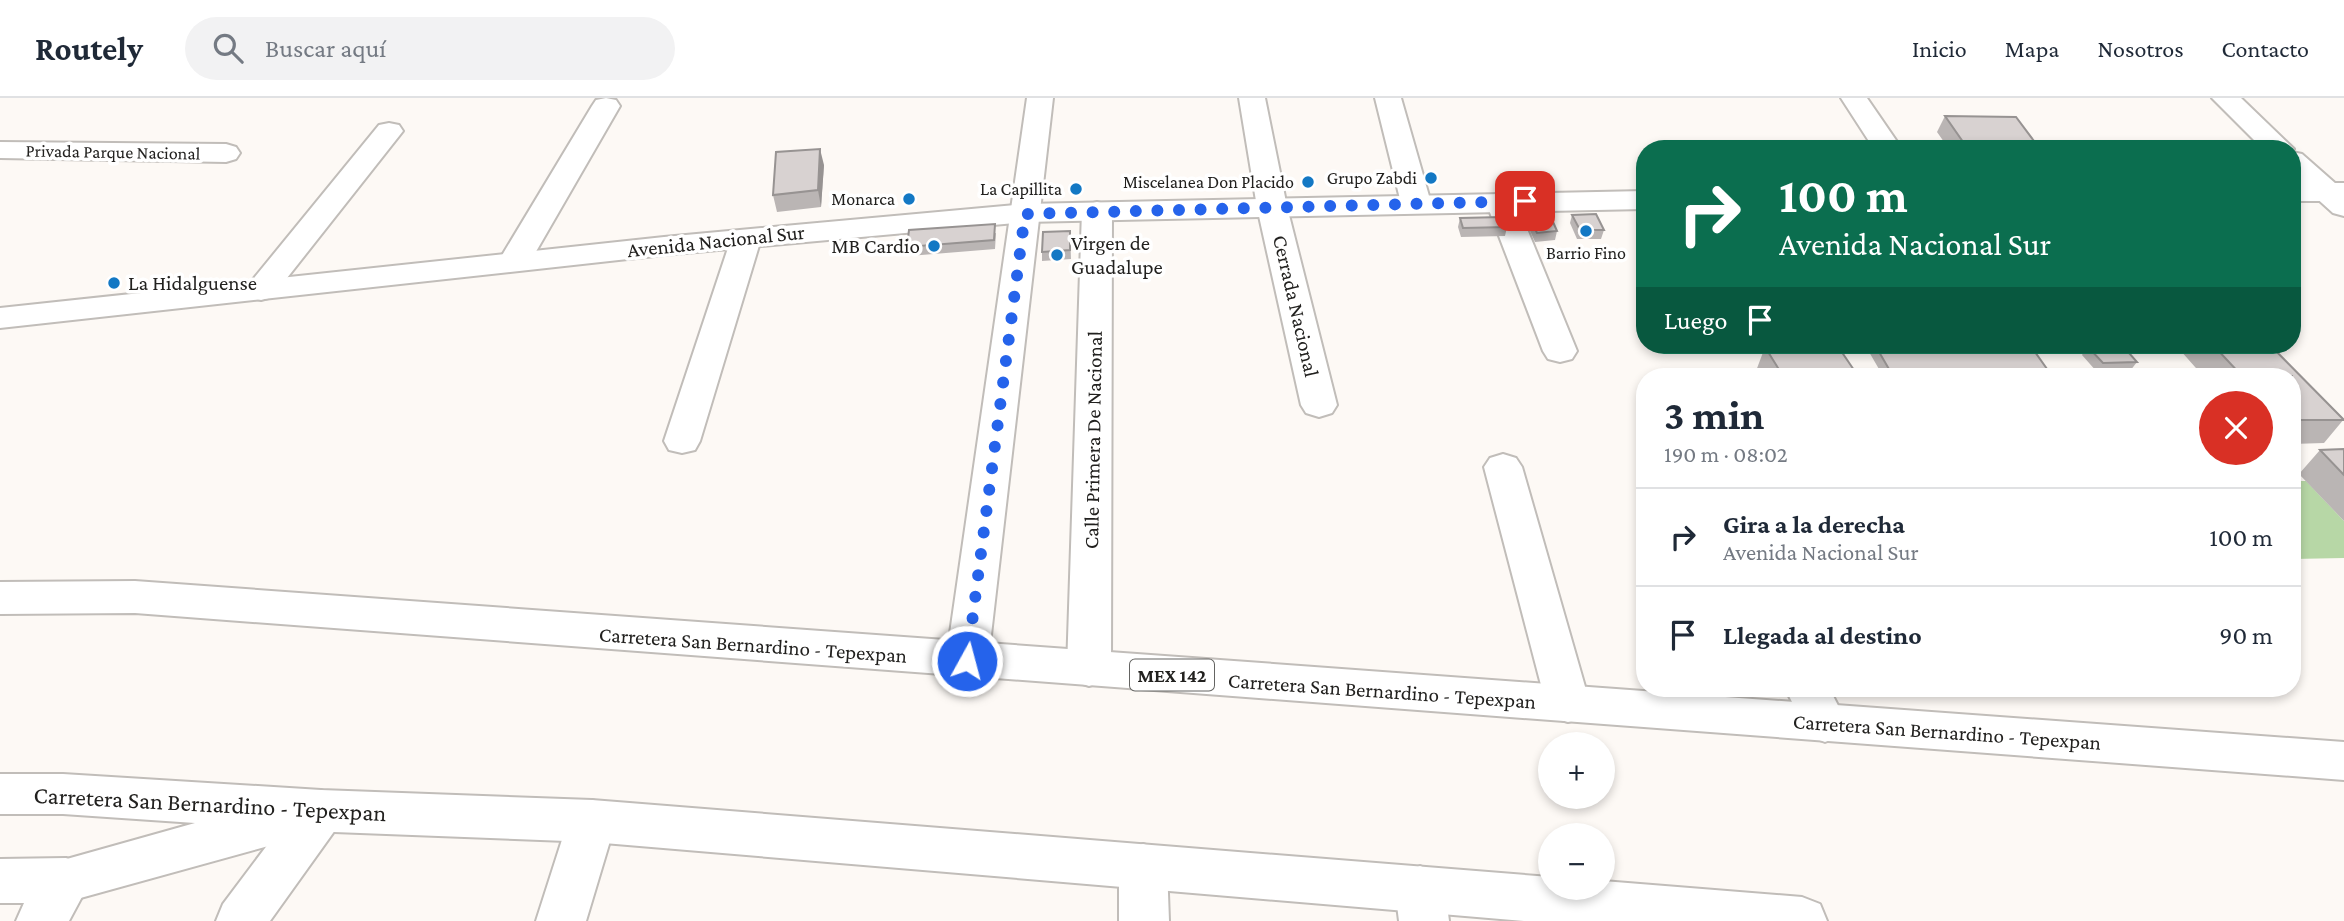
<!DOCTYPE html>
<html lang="es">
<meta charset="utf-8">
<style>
body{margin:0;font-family:"Crimson Pro",serif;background:#f2f2f3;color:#1f2937;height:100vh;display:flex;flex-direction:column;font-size:26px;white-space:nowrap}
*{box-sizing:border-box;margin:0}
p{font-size:23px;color:#747a83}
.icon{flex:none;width:38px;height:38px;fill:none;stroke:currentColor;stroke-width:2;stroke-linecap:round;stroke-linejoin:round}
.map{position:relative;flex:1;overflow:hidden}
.panel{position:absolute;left:1636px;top:270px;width:665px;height:329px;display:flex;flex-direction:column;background:#fff;border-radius:28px;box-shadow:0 4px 10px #0003}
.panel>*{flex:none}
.hud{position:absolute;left:1636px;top:42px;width:665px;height:214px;border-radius:28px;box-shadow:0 4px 10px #0003;background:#0b6e4f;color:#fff;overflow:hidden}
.tools{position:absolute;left:1538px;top:634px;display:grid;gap:14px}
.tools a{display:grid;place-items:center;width:77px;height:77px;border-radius:50%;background:#fff;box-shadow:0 4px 10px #0003;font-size:35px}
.pin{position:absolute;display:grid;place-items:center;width:60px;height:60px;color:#fff;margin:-30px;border-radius:14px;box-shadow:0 4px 10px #0006}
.me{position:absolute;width:77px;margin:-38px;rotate:7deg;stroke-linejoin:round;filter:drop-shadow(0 0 5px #0008)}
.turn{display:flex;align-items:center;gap:24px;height:147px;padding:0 28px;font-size:32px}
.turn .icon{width:91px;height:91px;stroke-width:2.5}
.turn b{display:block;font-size:49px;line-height:60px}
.then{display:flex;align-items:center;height:66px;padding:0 28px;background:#0003;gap:14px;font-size:26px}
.round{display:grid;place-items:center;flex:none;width:74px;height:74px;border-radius:37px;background:#f2f2f3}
.summary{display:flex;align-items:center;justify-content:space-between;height:119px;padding:0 28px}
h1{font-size:42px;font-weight:700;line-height:52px}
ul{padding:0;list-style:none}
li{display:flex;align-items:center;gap:21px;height:98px;padding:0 28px;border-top:2px solid #e0e1e3}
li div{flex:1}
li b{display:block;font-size:26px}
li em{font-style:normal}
header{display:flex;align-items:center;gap:42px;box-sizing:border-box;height:98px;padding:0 35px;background:#fff;border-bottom:2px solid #e0e1e3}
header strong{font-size:33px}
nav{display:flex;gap:38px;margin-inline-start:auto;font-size:24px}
.search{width:490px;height:63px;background:#f2f2f3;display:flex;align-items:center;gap:18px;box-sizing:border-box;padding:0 24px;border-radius:38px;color:#747a83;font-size:26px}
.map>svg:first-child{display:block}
.green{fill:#b7d7a6}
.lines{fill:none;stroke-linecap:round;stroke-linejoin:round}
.minor-casing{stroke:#c1bdb9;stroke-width:4}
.major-casing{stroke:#c1bdb9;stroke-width:4}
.highway-casing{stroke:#c1bdb9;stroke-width:4}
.minor{fill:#fff;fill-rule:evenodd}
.major{fill:#fff;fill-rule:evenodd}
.highway{fill:#fff;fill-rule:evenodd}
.wall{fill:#bab5b4}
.shaded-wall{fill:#979392}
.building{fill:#d8d2d1;stroke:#979392;stroke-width:2}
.route{stroke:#2563eb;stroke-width:12;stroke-dasharray:0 21.6}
.poi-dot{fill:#1378c4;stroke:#fff;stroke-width:2.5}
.labels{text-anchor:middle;stroke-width:7;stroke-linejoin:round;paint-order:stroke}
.far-street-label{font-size:18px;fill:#22211f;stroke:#fff}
.far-poi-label{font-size:18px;fill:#22211f;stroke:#fff;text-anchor:end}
.shield{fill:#fff;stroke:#646462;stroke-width:2}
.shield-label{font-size:19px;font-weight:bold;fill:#22211f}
.street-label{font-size:21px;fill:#22211f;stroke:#fff}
.poi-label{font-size:21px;fill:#22211f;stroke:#fff;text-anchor:start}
.near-street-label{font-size:24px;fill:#22211f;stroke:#fff}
</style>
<header>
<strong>Routely</strong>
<div class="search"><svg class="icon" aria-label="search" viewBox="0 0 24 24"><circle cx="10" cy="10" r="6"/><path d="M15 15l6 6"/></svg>Buscar aquí</div>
<nav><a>Inicio</a><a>Mapa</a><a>Nosotros</a><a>Contacto</a></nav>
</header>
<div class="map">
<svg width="2344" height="823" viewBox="0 0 2344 823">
<rect width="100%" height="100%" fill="#fdf9f5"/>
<path class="green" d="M2292,383h14l38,40v37l-51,1z"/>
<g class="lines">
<defs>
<path id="minor" d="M606,0l10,2 4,6 -90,156 -5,7 -11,2 -11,-2 -5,-7 94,-156 4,-6z
M1027,0h26l-65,563 -6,12 -15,5 -15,-5 -6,-12z
M1239,0h26l22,109 50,198 -5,8 -13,4 -13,-4 -5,-8 -44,-198z
M1375,0h26l30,105 -4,6 -11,3 -11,-3 -4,-6z
M1841,0h26l35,51h-28z
M2212,0h29l53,51 -2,2v-2h-29z
M389,25l10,2 4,6 -131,166 -11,3 -11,-3 -5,-7 5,-7 129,-158z
M0,44l226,2 10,3 4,6 -4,6 -10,3 -226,-4z
M2292,54l10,2 42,37v25l-11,-3 -41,-37z
M1501,95l11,3 4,6 61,149 -5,8 -12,3 -12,-3 -5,-8 -57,-149 4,-6z
M1097,104l11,3 4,6 -1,458 -7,12 -15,5 -15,-5 -7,-12 15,-458 4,-6z
M746,132l11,2 4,7 -61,202 -5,9 -13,3 -13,-3 -5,-9 67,-202 4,-7z
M1503,356l13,4 6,9 68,237 -6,13 -16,5 -16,-5 -6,-13 -62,-237 6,-9z
M1785,590h44l18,35 -6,13 -16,6 -16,-6z
M321,692l17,6 7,15 -7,15 -68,95h-54l7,-17 81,-108z
M592,702l17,6 7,15 -30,100h-50l32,-100 7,-15z
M1143,746l17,6 7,16 2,55h-50v-55l7,-16z
M66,760l17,6 8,16 -22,41h-53l8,-18h-24v-44z
M1420,768l17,7 8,16 4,32h-50l-4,-32 8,-16z"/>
<path id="major" d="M2292,85h52v18h-52z
M1645,93v18l-620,13 -361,33 -664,73v-20l664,-71 361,-33z"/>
<path id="highway" d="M135,483l2209,161v38l-2209,-167 -135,1v-32z
M0,676h63l258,16 271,10 958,77v10h53v-6l199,16 18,7 7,17h-303l-932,-79 -284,-11 -18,9 -224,62 -17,-6 -8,-16 8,-16 146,-41 -132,-9h-63z"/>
</defs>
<use href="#minor" class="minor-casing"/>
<use href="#major" class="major-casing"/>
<use href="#highway" class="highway-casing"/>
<use href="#minor" class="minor"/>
<use href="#major" class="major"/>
<use href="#highway" class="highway"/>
</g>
<path class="wall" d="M1945,18l95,33h-91l-12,-17z
M824,67l-3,42 -44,5 -4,-17z
M1572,117l32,15 -3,9h-24l-7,-16z
M1529,118l28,15 -2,9 -20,2 -8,-18z
M1460,120l47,9 -2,9 -44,1 -3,-10z
M1070,133l1,28 -29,2v-9z
M996,135l-1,16 -86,7 -2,-9z
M1763,247h19l-2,2 78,29h-99l-3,-5 9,-24h2z
M1865,247h165l22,31h-169z
M2145,247h17l-4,5z
M2184,247h86l74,74 -20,24 -32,1v-68h-89l-23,-26z
M2087,248l50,16 -7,9 -33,1 -15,-17z
M2344,351v72l-45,-47 21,-24z"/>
<path class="shaded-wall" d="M820,51l4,16 -3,42 -3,-17z"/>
<path class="building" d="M1945,18l71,1 24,32h-72z
M820,51l-2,41 -45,5 3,-43z
M1596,116l8,16h-24l-8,-15z
M1550,117l7,16 -20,2 -8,-17z
M1503,119l4,10 -44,1 -3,-10z
M995,126l-1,16 -87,7 2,-17z
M1070,133v19l-28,2 1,-20z
M1825,247h12l21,31h-75l-18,-29z
M1875,247h155l22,31h-159z
M2122,247l15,17 -34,1 -16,-17z
M2213,247h57l74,75h-52v-44h-50z
M2344,351v26l-24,-25z"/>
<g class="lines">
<path class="route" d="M967,563l58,-447 500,-13"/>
</g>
<g class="poi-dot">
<circle cx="1431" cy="80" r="7"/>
<circle cx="1308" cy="84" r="7"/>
<circle cx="1076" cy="91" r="7"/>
<circle cx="909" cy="101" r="7"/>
<circle cx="1586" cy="133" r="7"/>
<circle cx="934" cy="148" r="7"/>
<circle cx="1057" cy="157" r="7"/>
<circle cx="114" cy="185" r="7"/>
</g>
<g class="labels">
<g class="far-street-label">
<text transform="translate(113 54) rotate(1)" y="6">Privada Parque Nacional</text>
</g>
<g class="far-poi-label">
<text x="1417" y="86">Grupo Zabdi</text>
<text x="1294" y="90">Miscelanea Don Placido</text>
<text x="1062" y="97">La Capillita</text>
<text x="895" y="107">Monarca</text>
<text x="1586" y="161" text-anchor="middle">Barrio Fino</text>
</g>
<rect class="shield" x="1130" y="561.5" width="84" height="31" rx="5"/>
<g class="shield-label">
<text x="1172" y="584">MEX 142</text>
</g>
<g class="street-label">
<text transform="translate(716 143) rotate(-6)" y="7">Avenida Nacional Sur</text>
<text transform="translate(1296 208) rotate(77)" y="7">Cerrada Nacional</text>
<text transform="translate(1093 342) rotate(-89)" y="7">Calle Primera De Nacional</text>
<text transform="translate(753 547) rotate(4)" y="7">Carretera San Bernardino - Tepexpan</text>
<text transform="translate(1382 593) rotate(4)" y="7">Carretera San Bernardino - Tepexpan</text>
<text transform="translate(1947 634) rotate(4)" y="7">Carretera San Bernardino - Tepexpan</text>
</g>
<g class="poi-label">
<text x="1071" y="152">Virgen de<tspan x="1071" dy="24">Guadalupe</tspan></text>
<text x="920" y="155" text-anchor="end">MB Cardio</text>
<text x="128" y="192">La Hidalguense</text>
</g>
<g class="near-street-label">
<text transform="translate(210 706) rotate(3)" y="8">Carretera San Bernardino - Tepexpan</text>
</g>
</g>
</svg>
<div class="tools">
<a>+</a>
<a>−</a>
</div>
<div class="pin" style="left:1525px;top:103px;background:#d93025"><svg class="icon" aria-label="arrive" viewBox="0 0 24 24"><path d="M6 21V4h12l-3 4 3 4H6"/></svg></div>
<svg class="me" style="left:967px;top:563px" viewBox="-20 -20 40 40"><circle r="17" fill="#2563eb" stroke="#fff" stroke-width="3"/><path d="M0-11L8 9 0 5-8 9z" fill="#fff"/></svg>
<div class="hud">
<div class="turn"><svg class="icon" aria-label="right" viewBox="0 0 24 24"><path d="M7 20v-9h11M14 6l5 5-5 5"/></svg><div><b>100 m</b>Avenida Nacional Sur</div></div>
<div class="then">Luego<svg class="icon" aria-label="arrive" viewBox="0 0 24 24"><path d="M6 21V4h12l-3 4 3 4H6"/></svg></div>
</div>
<section class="panel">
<div class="summary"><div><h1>3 min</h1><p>190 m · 08:02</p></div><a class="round" style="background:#d93025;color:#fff"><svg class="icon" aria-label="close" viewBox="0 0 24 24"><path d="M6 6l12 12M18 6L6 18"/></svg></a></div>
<ul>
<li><svg class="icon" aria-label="right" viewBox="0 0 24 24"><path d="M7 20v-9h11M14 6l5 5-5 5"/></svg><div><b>Gira a la derecha</b><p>Avenida Nacional Sur</p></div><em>100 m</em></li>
<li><svg class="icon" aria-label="arrive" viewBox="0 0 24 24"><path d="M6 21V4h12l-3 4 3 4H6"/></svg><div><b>Llegada al destino</b></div><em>90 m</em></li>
</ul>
</section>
</div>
